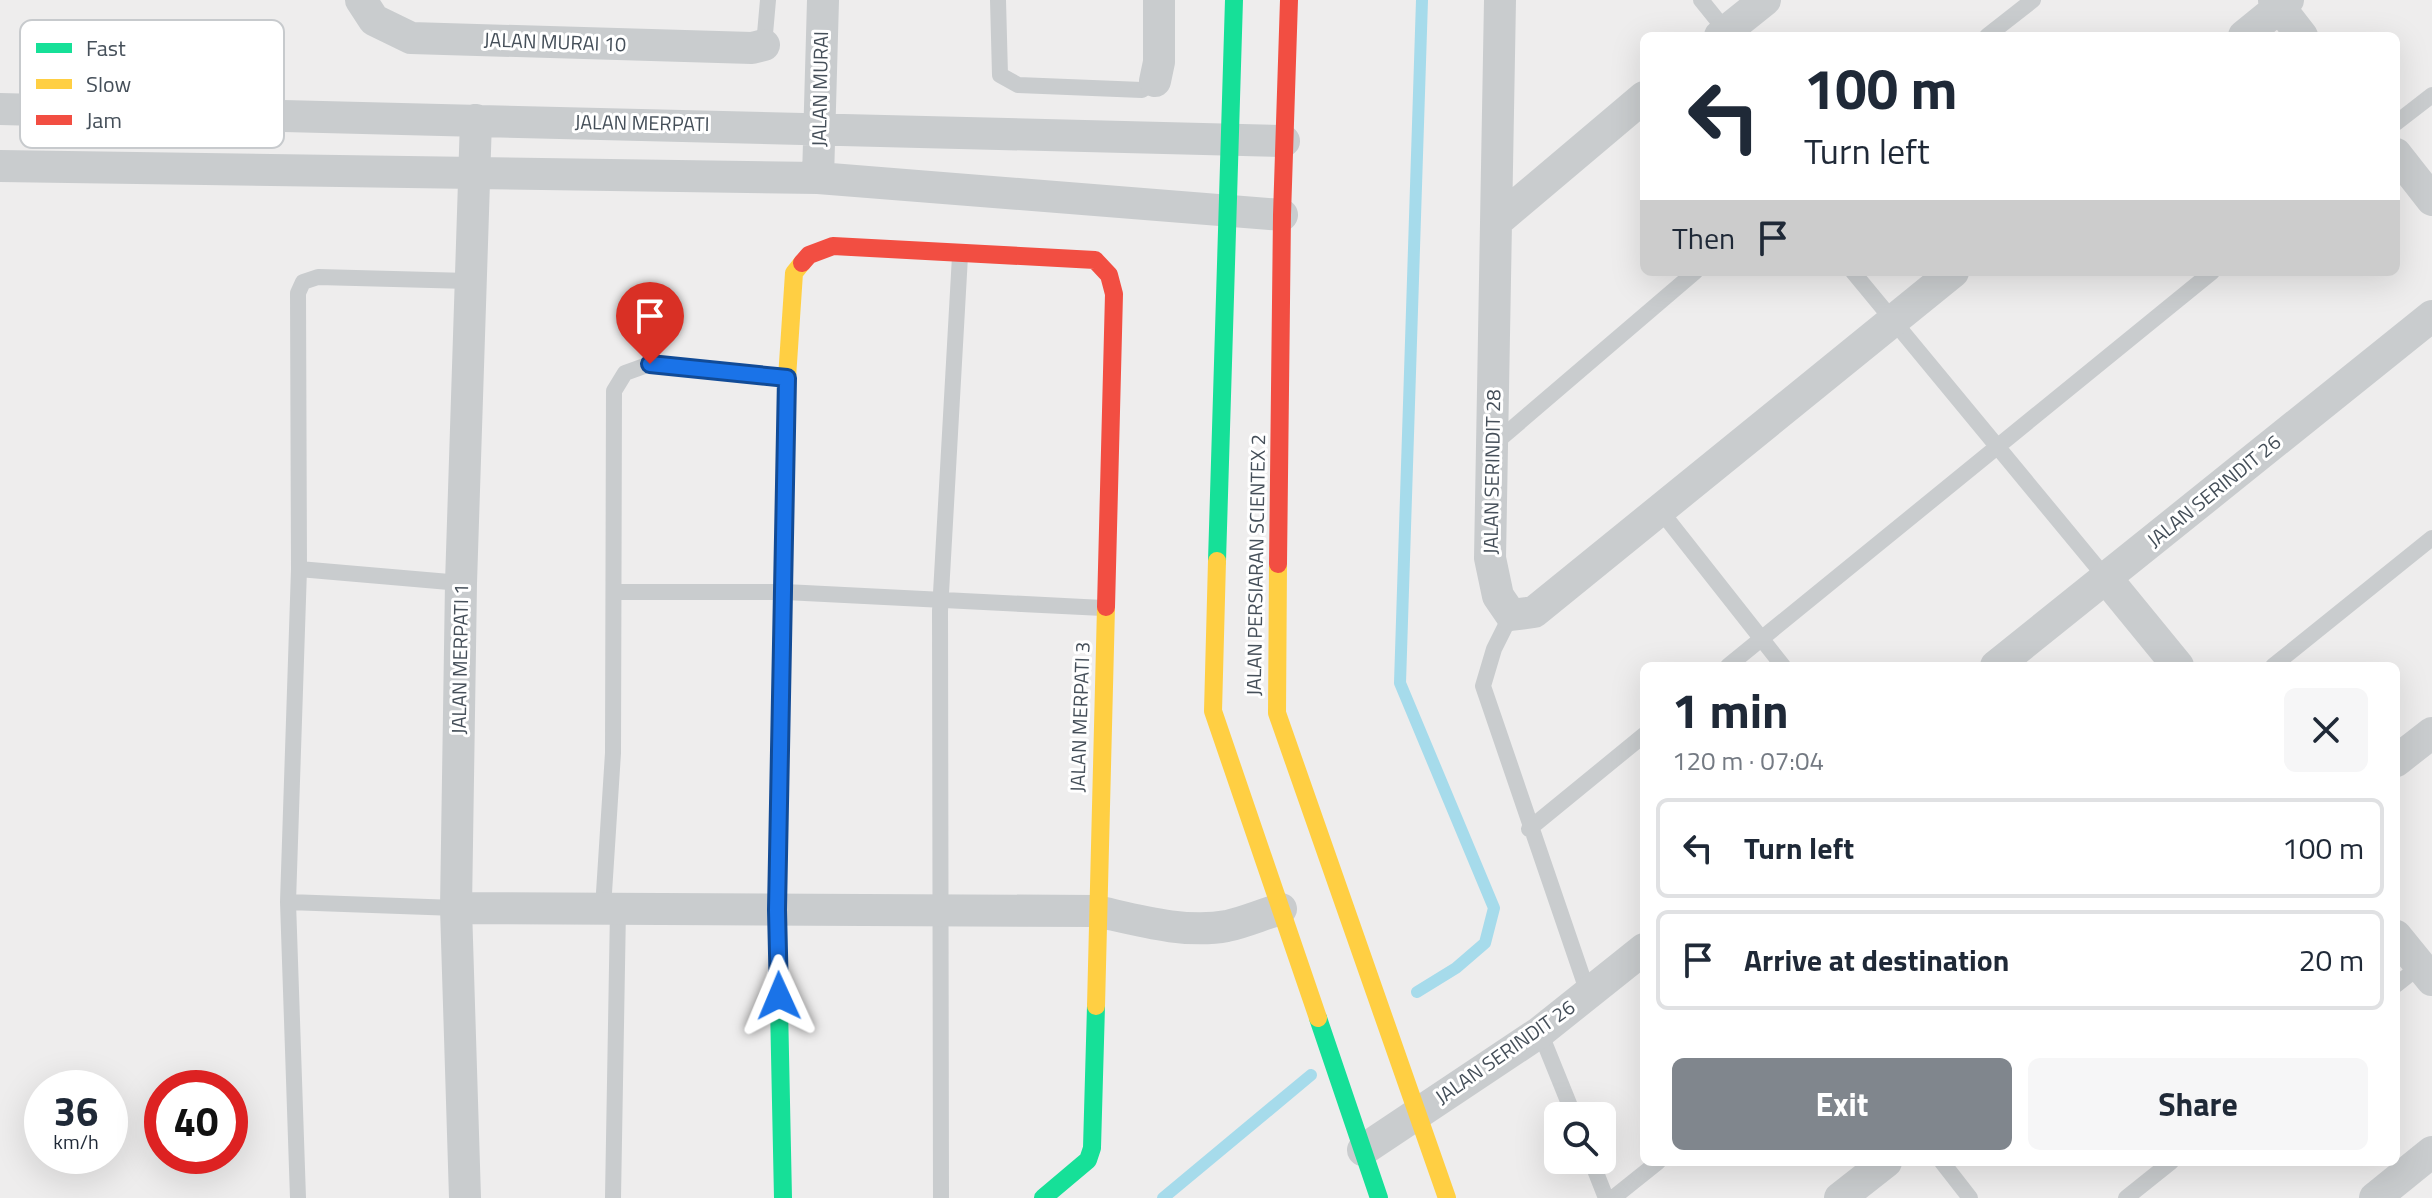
<!DOCTYPE html>
<meta charset="utf-8">
<style>
body{margin:0;font-family:"Titillium Web",sans-serif;background:#f6f6f7;color:#1f2937;height:100vh;display:flex;flex-direction:column;font-size:30px;white-space:nowrap}
*{box-sizing:border-box;margin:0}
p{font-size:26px;color:#747a83}
.icon{flex:none;width:44px;height:44px;fill:none;stroke:currentColor;stroke-width:2;stroke-linecap:round;stroke-linejoin:round}
.map{position:relative;flex:1;overflow:hidden}
.sheet{position:absolute;left:1640px;top:662px;width:760px;height:504px;display:flex;flex-direction:column;background:#fff;border-radius:12px;box-shadow:0 8px 32px #0002}
.sheet>*{flex:none}
.hud{position:absolute;left:1640px;top:32px;width:760px;height:244px;border-radius:12px;box-shadow:0 8px 32px #0002;background:#fff;color:#1f2937;overflow:hidden}
.tools{position:absolute;left:1544px;top:1102px;display:grid;gap:16px}
.tools a{display:grid;place-items:center;width:72px;height:72px;border-radius:12px;background:#fff;box-shadow:0 8px 32px #0002;font-size:40px}
.speed{position:absolute;left:24px;top:1070px;display:flex;gap:16px;font-size:40px;font-weight:700;text-align:center}
.speed>*{display:grid;place-content:center;width:104px;height:104px;border-radius:50%;background:#fff;box-shadow:0 8px 32px #0002;line-height:1}
.speed small{font-size:20px;font-weight:400}
.speed .limit{border:12px solid #d22;background:#fff;color:#111}
.pin{position:absolute;display:grid;place-items:center;width:68px;height:68px;color:#fff;margin:-82px -34px;border-radius:50% 50% 50% 0;rotate:-45deg;box-shadow:0 0 8px #0007}
.pin .icon{rotate:45deg}
.me{position:absolute;width:88px;margin:-44px;rotate:359deg;stroke-linejoin:round;filter:drop-shadow(0 0 6px #0008)}
.turn{display:flex;align-items:center;gap:28px;height:168px;padding:0 32px;font-size:36px}
.turn .icon{width:104px;height:104px;stroke-width:2.5}
.turn b{display:block;font-size:56px;line-height:68px}
.then{display:flex;align-items:center;height:76px;padding:0 32px;background:#0003;gap:16px;font-size:30px}
.round{display:grid;place-items:center;flex:none;width:84px;height:84px;border-radius:12px;background:#f6f6f7}
.headline{display:flex;align-items:center;justify-content:space-between;height:136px;padding:0 32px}
h1{font-size:48px;font-weight:700;line-height:60px}
.button{display:flex;gap:16px;margin-top:auto;padding:16px 32px}
.button a{flex:1;height:92px;border-radius:12px;background:#80868d;color:#fff;font-size:32px;font-weight:700;line-height:92px;text-align:center}
.button a+a{background:#f6f6f7;color:#1f2937}
ul{padding:0;list-style:none}
li{display:flex;align-items:center;gap:24px;height:100px;margin:0 16px 12px;padding:0 16px;border:4px solid #e0e1e3;border-radius:12px}
li div{flex:1}
li b{display:block;font-size:30px}
li em{font-style:normal}
.map>svg:first-child{display:block}
.lines{fill:none;stroke-linecap:round;stroke-linejoin:round}
.stream{stroke:#a6dbeb;stroke-width:12}
.lane{stroke:#c9ccce;stroke-width:16}
.street{stroke:#c9ccce;stroke-width:32}
.fast{stroke:#16e098;stroke-width:18}
.slow{stroke:#ffcf43;stroke-width:18}
.jam{stroke:#f24e42;stroke-width:18}
.route-casing{stroke:#114b97;stroke-width:20}
.route{stroke:#1a73e8;stroke-width:14}
.labels{text-anchor:middle;stroke-width:6;stroke-linejoin:round;paint-order:stroke}
.street-label{font-size:20px;fill:#454f59;stroke:#fff}
.key{fill:#fff;stroke:#c7cacd;stroke-width:2}
.key-label{font-size:22px;fill:#454f59}
</style>
<div class="map">
<svg width="2432" height="1198" viewBox="0 0 2432 1198">
<rect width="100%" height="100%" fill="#eeeded"/>
<g class="lines">
<path class="stream" d="M1417,992l39,-24 29,-25 9,-35 -94,-225 22,-683
M1163,1198l148,-123"/>
<path class="lane" d="M998,0l2,75 18,10 124,5 13,-9
M1701,0l25,31
M1987,36l46,-36
M764,45l4,-45
M2396,123l36,-28
M1853,272l253,306
M1494,444l201,-172
M1660,510l123,156
M299,569l162,14
M616,592h169l318,16
M1511,615l-17,34 -11,37 105,307
M1728,666l484,-394
M2273,666l159,-128
M1529,829l115,-94
M288,902l168,6
M603,908l10,-155 1,-362 11,-18 25,-9 136,13
M2396,985l29,-23
M1540,1032l34,84
M1591,1160l15,38
M1942,1162l28,36
M298,1198l-10,-296 11,-333 -1,-276 5,-11 15,-5 151,4
M613,1198l5,-289
M941,1198l-1,-587 20,-355
M1613,1198l45,-36
M2126,1198l45,-36"/>
<path class="street" d="M361,0l13,20 37,18 341,10 12,-3
M1500,0l-10,558 8,38 13,19 23,-3 419,-340
M2274,0l28,36
M1720,36l45,-36
M2244,36l44,-36
M1155,81l4,-19v-62
M0,109l1284,32
M2396,154l36,46
M0,166l818,12 464,37
M818,178l5,-178
M1496,222l148,-125
M2106,578l72,88
M1996,666l436,-350
M2396,761l36,-28
M456,908l640,3c41,9 89,23 131,15 18,-4 36,-12 54,-17
M2396,936l36,44
M1363,1150l177,-118 104,-83
M465,1198l-9,-290 5,-325 15,-463
M1840,1198l46,-36
M2375,1198l57,-46"/>
<path class="fast" d="M1217,561l17,-561
M781,687l-4,223 6,288
M1318,1018l61,180
M1043,1198l45,-38 4,-12 4,-142"/>
<path class="slow" d="M1217,561l-4,150 105,307
M1278,564l-1,149 170,485
M781,687l6,-309 7,-105 8,-10
M1096,1006l10,-399"/>
<path class="jam" d="M802,263l7,-8 24,-9 262,14 14,15 5,19 -8,313
M1278,564l4,-349 7,-215"/>
</g>
<g class="lines">
<defs>
<path id="route" d="M650,364l137,14 -10,532 2,86"/>
</defs>
<use href="#route" class="route-casing"/>
<use href="#route" class="route"/>
</g>
<g class="labels">
<g class="street-label">
<text transform="translate(555 42) rotate(2)" y="7">JALAN MURAI 10</text>
<text transform="translate(820 89) rotate(-89)" y="7">JALAN MURAI</text>
<text transform="translate(642 123) rotate(1)" y="7">JALAN MERPATI</text>
<text transform="translate(1492 472) rotate(-89)" y="7">JALAN SERINDIT 28</text>
<text transform="translate(2214 491) rotate(-39)" y="7">JALAN SERINDIT 26</text>
<text transform="translate(1256 565) rotate(-89)" y="7">JALAN PERSIARAN SCIENTEX 2</text>
<text transform="translate(460 659) rotate(-89)" y="7">JALAN MERPATI 1</text>
<text transform="translate(1080 717) rotate(-88)" y="7">JALAN MERPATI 3</text>
<text transform="translate(1505 1052) rotate(-35)" y="7">JALAN SERINDIT 26</text>
</g>
</g>
<rect x="20" y="20" width="264" height="128" rx="12" class="key"/>
<rect x="36" y="43" width="36" height="10" fill="#16e098"/>
<rect x="36" y="79" width="36" height="10" fill="#ffcf43"/>
<rect x="36" y="115" width="36" height="10" fill="#f24e42"/>
<g class="key-label">
<text x="86" y="56">Fast</text>
<text x="86" y="92">Slow</text>
<text x="86" y="128">Jam</text>
</g>
</svg>
<div class="tools">
<a><svg class="icon" aria-label="search" viewBox="0 0 24 24"><circle cx="10" cy="10" r="6"/><path d="M15 15l6 6"/></svg></a>
</div>
<div class="speed"><div>36<small>km/h</small></div><div class="limit">40</div></div>
<div class="pin" style="left:650px;top:364px;background:#d93025"><svg class="icon" aria-label="arrive" viewBox="0 0 24 24"><path d="M6 21V4h12l-3 4 3 4H6"/></svg></div>
<svg class="me" style="left:779px;top:996px" viewBox="-20 -20 40 40"><path d="M0-17L14 15 0 8-14 15z" fill="#1a73e8" stroke="#fff" stroke-width="4"/></svg>
<div class="hud">
<div class="turn"><svg class="icon" aria-label="left" viewBox="0 0 24 24"><path d="M17 20v-9H6M10 6l-5 5 5 5"/></svg><div><b>100 m</b>Turn left</div></div>
<div class="then">Then<svg class="icon" aria-label="arrive" viewBox="0 0 24 24"><path d="M6 21V4h12l-3 4 3 4H6"/></svg></div>
</div>
<section class="sheet">
<div class="headline"><div><h1>1 min</h1><p>120 m · 07:04</p></div><a class="round"><svg class="icon" aria-label="close" viewBox="0 0 24 24"><path d="M6 6l12 12M18 6L6 18"/></svg></a></div>
<ul>
<li><svg class="icon" aria-label="left" viewBox="0 0 24 24"><path d="M17 20v-9H6M10 6l-5 5 5 5"/></svg><div><b>Turn left</b></div><em>100 m</em></li>
<li><svg class="icon" aria-label="arrive" viewBox="0 0 24 24"><path d="M6 21V4h12l-3 4 3 4H6"/></svg><div><b>Arrive at destination</b></div><em>20 m</em></li>
</ul>
<div class="button"><a>Exit</a><a>Share</a></div>
</section>
</div>
